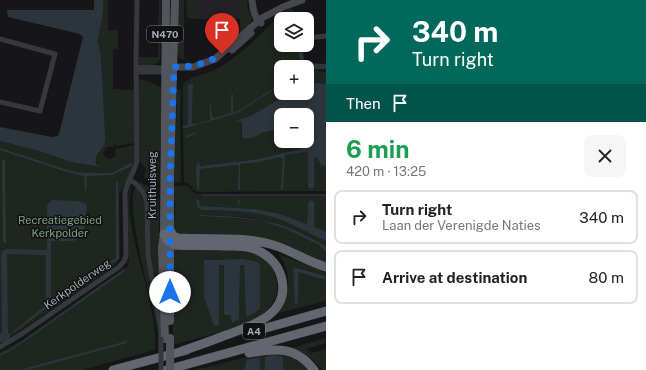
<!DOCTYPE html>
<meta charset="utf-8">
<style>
body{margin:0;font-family:"Public Sans",sans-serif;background:#f6f6f6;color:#222;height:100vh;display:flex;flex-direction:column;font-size:15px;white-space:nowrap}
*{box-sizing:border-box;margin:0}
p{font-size:13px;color:#767676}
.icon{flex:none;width:22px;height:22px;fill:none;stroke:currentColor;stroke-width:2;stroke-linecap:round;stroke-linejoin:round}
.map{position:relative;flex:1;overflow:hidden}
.side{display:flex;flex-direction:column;background:#fff;width:320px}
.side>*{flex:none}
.guide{background:#00695c;color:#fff;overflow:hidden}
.controls{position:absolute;left:274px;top:12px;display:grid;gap:8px}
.controls a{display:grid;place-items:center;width:40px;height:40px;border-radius:8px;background:#fff;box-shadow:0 2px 6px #0003;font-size:20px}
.pin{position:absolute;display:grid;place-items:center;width:34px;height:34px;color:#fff;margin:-41px -17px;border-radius:50% 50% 50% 0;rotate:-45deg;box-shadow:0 0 4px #0007}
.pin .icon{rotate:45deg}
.me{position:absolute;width:44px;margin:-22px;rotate:0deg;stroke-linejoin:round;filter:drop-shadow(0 0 3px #0008)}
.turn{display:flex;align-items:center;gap:14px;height:84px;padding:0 20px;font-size:18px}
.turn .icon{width:52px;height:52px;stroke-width:2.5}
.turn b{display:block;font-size:28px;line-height:34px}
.then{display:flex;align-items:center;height:38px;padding:0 20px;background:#0003;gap:8px;font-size:15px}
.round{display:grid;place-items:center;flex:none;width:42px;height:42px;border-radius:8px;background:#f6f6f6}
.head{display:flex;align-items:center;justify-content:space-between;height:68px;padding:0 20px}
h1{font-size:24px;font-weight:700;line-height:30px;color:#1e9e55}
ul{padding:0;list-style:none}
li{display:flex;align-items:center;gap:12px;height:54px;margin:0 8px 6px;padding:0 12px;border:2px solid #e0e0e0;border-radius:8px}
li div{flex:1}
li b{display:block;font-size:15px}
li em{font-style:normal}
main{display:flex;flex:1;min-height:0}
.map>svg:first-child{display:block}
.built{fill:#222225}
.green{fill:#1e261f;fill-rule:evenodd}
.water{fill:#2c353c}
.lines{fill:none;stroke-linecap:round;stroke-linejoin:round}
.stream{stroke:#2c353c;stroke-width:1.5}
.street{stroke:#37383d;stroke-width:5}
.secondary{stroke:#45474d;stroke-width:7}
.primary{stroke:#53555c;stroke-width:8}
.highway{stroke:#63666e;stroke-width:9}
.street-bridge{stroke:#37383d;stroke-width:5}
.primary-bridge{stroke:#53555c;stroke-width:8}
.route{stroke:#1a73e8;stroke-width:7;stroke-dasharray:0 12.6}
.labels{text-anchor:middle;stroke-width:3;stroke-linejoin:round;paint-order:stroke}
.shield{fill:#111113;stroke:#7b7e86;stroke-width:1}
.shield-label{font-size:10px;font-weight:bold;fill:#a8adb8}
.street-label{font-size:11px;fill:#a8adb8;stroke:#111113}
.park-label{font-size:11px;fill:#7fa381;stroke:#111113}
</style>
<main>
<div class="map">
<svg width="326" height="370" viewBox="0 0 326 370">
<rect width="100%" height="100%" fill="#161618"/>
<path class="built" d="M197,0h43v19h-43z"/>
<path class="green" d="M103,0h5v31l10,-1v19h-3l-2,1v39l22,1v53l-18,3 -4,-2v3h-4l-3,1 -3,6 2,3 5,2 5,-3v-7l20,-4v17l-6,15 -10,18 1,62 -4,7 -10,8 -91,62 -15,7v-200l39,10 32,11 28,5 -3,-7 2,-7 4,-76 -1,-21 -3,-15 5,-29z
M159,0h2l-1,60 -6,5 -12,1 -3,-3 -1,-6h20z
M177,0h7v60l2,2 -7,-5 -2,-5z
M186,0h11v19l-10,-1z
M240,0h7l1,9 4,9 -3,7 -9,8z
M291,8l3,3 1,8h-14v26h17l2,20 -2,2h-17v16l-38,25 -10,5v-18l-2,18 -17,6 -2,-2 -1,-13 -1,16 -15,4 -3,-1 1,-40 -5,40 -1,2 -4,1v-41c9,-11 25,-10 36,-17 17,-11 32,-24 46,-38 8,-8 15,-16 26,-22z
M318,71l8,1v12l-7,-1 -12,1v-12z
M140,79l10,3 11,5v44l-3,51c-6,0 -11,0 -14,-6l2,-7 -6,-8 -2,-79z
M281,85v8h8l-38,24 -18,5 9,-1 -1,11 2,5 2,1c13,-1 22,-10 36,-7v10h26v-2l1,6 -7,4 -43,10 -59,7 -3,4 1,20h2l1,-21 37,-4 2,1v24h1v-26l20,-2 20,-5 4,2 1,-4 21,-3 2,2 3,35 3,-1v-30l3,-1 7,10h2v24l-128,1c-6,-1 -7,-9 -14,-10l-1,-53 55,-16z
M181,88l-1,30 1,64 -8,1 3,-53 1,-40h2z
M140,182l5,3 12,1v12l2,1v32l2,23v55l-11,-52 -2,-61 -10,-12z
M184,185c6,1 7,6 12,9l47,1h83v37l-12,-5v-25l-1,-1 -3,-1 -2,3 -1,21 -27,-10 -24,-5 -57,-3v-5h-3l1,6 5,3c26,1 54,0 79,10 16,6 30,15 45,21v5l-56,-24 -21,-5 -50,-2 63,6 24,8 33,16 7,7v11l-37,-16 -110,-11 -6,-4 2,-20 -1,-26h10z
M129,188l2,1c-5,21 2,45 7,67 8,30 18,62 17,94l-73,20h-82v-18l21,-11 107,-75 1,-5 -2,-44z
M135,188c6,4 8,8 10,15l1,57 10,48 2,22c-6,-25 -33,-123 -23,-142z
M174,249c13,0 26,0 39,0 27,0 61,0 64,35 1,11 -4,22 -13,29 -18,15 -68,25 -91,32zM237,259l11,1 5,54 -7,3 -2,-53 -5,1 1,36 -8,22 -2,-8 -6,1v-51h-5l-15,-5z
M278,254l48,18v4l-33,-9 5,35v-31l28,9v21l-47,12c11,-17 14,-43 -1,-59z
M326,338v5l-20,6 6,4 14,-4v21h-4c-8,-11 -18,-17 -30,-22z
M276,353l17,4 17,13h-114l59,-15z"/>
<path class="water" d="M94,0h9v12l-5,29 3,15 4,82c0,13 -10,13 -9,25l4,4 -29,-5 -32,-11 -39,-10v-14l52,10 6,-1 1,-2 24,-97 -3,-3 -72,-17 -1,-7h87z
M298,45h4l2,15 2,3 20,1v5l-19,1v-3h-9l-1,-1 3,-1z
M193,83l-1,40 3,1 15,-4v-16h1l1,12 2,2 17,-5v-18l2,-1v19l10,-5 38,-25v2l-43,28 -55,16v-3l4,-1 1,-2v-38z
M319,83l7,1v83l-5,-2 -4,-8 -3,1v30l-3,1 -3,-2v-33l-2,-2 -21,3 -2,35 -2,-1 2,-30 -3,-2 -20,5 -20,2v26h-2l1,-24 -2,-1 -37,4 -1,21h-2l-1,-20 1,-7h2l1,3 58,-7 43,-10 7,-4 -1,-30h-26v16c-16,-4 -27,10 -38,7l-1,-2v-15l-9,1 18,-6 38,-23h18v-9z
M0,148l64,21 16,4h32l19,-10 1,3 -20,9 -25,1 -1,15h-1l-1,-15 -20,-5 -64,-21z
M2,159l3,1 1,83 -3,-1z
M116,182h2l1,77 -63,40v-2l60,-39z
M53,200l24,1 8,2 2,3c-2,12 0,31 -14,35h-22v56l3,5 -39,30 -1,-1 32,-26v-50l-39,-1 1,79 3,2 -4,6 -7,2v-9l2,-2 -1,-76 1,-5 4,-2 41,1v-43l1,-4z
M196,200h3l1,6 56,3 24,5 27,10 1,-21 2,-3 3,1 1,1v25l12,5v9c-15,-6 -29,-15 -45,-21 -25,-10 -53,-9 -79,-10l-5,-3z
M199,215c30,1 60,2 88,12 14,5 26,13 39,19v6l-7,-7 -33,-16 -24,-8 -28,-3 -35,-2z
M243,259l14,3 3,3v44l-7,5 -7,3 -2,-52h-4l-1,54 -7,4 -2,-8h-6v-50h-5v60l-5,1 -10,-29v-37z
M293,267l33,9v4l-28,-8v31l-3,1z
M124,269l1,2 -113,79 -12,6v-2l11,-5z
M127,341v2l-100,27h-8z
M272,355l11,2v13h-18v-13z
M260,358v12h-15l1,-9 5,-2z"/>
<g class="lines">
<path class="stream" d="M186,137l9,-4
M202,195h124
M239,204v-4"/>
<path class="street" d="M307,38l19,-2
M0,39l55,15 -15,57 -40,-9
M136,67l29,1
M136,72h29
M130,180l6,4 7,8 4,9 1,55 12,68 1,15
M0,347l23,-14 96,-66 5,-6 2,-5 -1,-63c2,-11 9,-20 12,-32l-1,-100 1,-61"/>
<path class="secondary" d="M252,0c1,8 2,18 9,23
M232,50l19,-17
M169,67h24l22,-8 47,-41 21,-11 19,-7"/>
<path class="primary" d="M170,321v-142l5,-179
M165,339l-3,-91 2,-14 2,-234"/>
<path class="highway" d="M170,230l3,6 5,2c30,2 61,-2 92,6 19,5 36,17 56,23
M164,234l3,6 8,5c16,1 33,0 49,1 9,0 19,-1 27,2 14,4 26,14 30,28 11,38 -29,50 -55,59 -15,6 -29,11 -44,16
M248,333l78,-22
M249,353c27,-5 47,-7 65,17
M113,370l74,-20
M166,370l160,-44"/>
<path class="street-bridge" d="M161,339v31"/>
<path class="primary-bridge" d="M170,338v32"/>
</g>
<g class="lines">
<path class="route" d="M170,292v-113l4,-112c18,0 33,-3 48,-13"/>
</g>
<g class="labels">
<g class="shield">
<rect x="147" y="26" width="36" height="16" rx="3"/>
<rect x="243" y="323" width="22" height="16" rx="3"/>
</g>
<g class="shield-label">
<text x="165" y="38">N470</text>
<text x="254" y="335">A4</text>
</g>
<g class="street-label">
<text transform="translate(152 185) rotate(-90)" y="4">Kruithuisweg</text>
<text transform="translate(77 284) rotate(-35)" y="4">Kerkpolderweg</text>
</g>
<g class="park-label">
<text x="60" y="224">Recreatiegebied<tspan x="60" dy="13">Kerkpolder</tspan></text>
</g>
</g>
</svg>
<div class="controls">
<a><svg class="icon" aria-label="layers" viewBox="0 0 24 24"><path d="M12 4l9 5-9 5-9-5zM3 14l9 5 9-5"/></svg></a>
<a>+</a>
<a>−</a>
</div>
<div class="pin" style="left:222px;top:54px;background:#d93025"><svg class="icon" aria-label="arrive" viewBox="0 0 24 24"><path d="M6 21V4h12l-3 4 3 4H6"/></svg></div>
<svg class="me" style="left:170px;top:292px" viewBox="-20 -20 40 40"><circle r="19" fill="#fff"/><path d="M0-13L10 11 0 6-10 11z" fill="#1a73e8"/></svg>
</div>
<section class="side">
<div class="guide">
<div class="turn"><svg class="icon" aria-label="right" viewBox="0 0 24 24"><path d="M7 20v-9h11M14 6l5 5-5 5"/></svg><div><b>340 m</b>Turn right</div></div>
<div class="then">Then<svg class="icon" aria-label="arrive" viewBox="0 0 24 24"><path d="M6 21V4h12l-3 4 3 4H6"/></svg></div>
</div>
<div class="head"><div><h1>6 min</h1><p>420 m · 13:25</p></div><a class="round"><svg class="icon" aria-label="close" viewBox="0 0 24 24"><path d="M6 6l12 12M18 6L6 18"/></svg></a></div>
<ul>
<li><svg class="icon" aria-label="right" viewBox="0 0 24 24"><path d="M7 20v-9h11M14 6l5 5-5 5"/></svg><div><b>Turn right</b><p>Laan der Verenigde Naties</p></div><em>340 m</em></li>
<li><svg class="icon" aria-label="arrive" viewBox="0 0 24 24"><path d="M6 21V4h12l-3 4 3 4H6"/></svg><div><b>Arrive at destination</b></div><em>80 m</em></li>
</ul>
</section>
</main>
